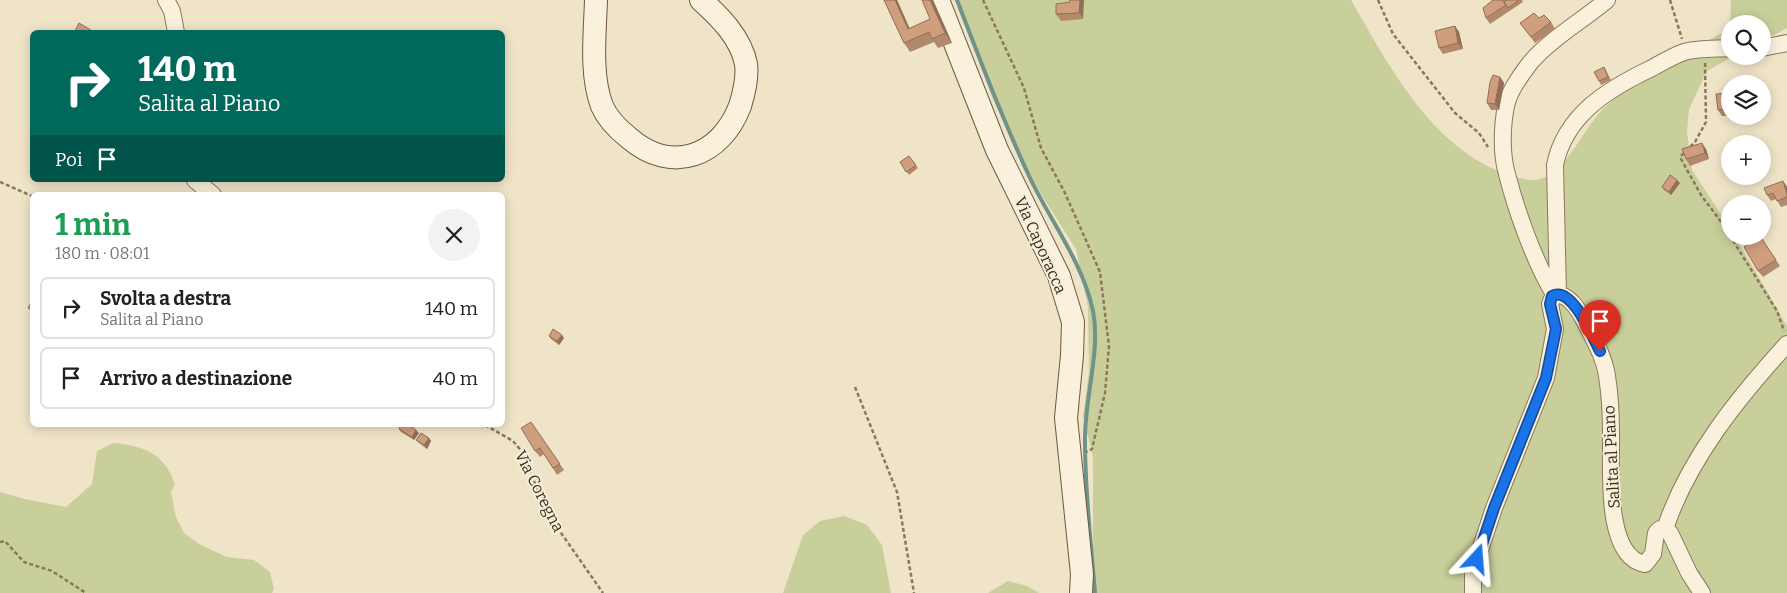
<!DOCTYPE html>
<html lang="it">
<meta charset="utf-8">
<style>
body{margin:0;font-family:Bitter,serif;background:#f2f2f2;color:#202124;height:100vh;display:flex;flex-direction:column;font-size:19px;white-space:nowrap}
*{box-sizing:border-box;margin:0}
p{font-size:16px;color:#757577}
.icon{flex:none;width:28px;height:28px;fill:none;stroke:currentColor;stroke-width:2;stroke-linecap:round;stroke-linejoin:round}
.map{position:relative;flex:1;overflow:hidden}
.sheet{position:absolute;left:30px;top:192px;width:475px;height:235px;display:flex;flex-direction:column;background:#fff;border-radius:8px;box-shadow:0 2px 12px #0003}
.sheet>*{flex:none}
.banner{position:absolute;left:30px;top:30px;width:475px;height:152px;border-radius:8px;box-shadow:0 2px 12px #0003;background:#00695c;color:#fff;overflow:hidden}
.controls{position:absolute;left:1721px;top:15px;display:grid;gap:10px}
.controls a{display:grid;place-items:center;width:50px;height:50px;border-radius:50%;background:#fff;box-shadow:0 2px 12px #0003;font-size:25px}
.pin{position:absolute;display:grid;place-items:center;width:42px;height:42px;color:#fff;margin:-51px -21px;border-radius:50% 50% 50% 0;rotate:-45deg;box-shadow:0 0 5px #0007}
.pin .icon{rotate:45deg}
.me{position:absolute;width:55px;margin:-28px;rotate:19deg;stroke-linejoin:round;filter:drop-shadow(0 0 4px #0008)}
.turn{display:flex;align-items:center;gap:18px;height:105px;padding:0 25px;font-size:22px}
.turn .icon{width:65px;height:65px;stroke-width:2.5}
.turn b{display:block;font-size:35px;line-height:42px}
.then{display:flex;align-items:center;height:48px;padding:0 25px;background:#0003;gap:10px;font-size:19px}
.round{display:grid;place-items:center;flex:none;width:52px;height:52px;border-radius:26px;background:#f2f2f2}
.head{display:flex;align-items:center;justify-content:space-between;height:85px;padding:0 25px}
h1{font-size:30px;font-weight:700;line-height:38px;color:#1e9e55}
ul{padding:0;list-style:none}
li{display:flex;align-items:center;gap:15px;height:62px;margin:0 10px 8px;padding:0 15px;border:2px solid #e0e0e0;border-radius:8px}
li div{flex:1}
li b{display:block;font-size:19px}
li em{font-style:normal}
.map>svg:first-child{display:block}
.green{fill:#c9cf9b}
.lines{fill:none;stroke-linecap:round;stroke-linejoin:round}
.stream{stroke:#6f938a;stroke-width:4}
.street-casing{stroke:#8d765c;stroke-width:18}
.secondary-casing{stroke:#6f573f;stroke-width:24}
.path{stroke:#8d765c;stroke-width:2.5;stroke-dasharray:4 2.5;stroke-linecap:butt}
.street{stroke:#faf1dc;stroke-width:16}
.secondary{stroke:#faf1dc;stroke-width:22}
.wall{fill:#b2896c}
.shaded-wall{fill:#916f58}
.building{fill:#cf9f7d;stroke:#916f58}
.route-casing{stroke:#114b97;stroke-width:12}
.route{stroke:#1a73e8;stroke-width:9}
.labels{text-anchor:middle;stroke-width:4;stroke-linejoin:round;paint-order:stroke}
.street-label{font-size:16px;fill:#3d2e20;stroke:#f7eed8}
</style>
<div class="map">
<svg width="1787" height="593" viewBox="0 0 1787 593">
<rect width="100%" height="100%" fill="#f0e4c8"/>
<path class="green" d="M957,0h394c37,64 81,149 156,174 9,3 23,8 33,5 27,-7 45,-54 65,-72 37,-32 84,-54 125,-79v28h4l-27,15 -18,38 -2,23 5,38 38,58v8h5l52,90v267h-694v-136l-10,-41 6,-45 -1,-64 -12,-58 -42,-66 -42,-86z
M1731,0h56v28l-24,13 -1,-17h-32z
M113,443c31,3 52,10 62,42l-4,7 5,25 8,16 15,11 28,13 27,3 16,12 4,17 -2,4h-272v-101l25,7 41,8 26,-23 5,-33z
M844,516l23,9 15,20 9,48h-108l20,-58 17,-14z
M1008,581l19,5 12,7h-51z"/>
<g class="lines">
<path class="stream" d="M957,0c23,60 46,120 73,178 21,44 53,85 63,133 8,41 -9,88 -8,131 0,50 6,101 10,151"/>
<defs>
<path id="street" d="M166,0l6,11 4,21
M1762,48l25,-5
M195,180l18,15
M1554,294c15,0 24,15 30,26 9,18 20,36 23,56 3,19 4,39 4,57 1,30 -8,124 34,131l8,-10 3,-21 4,-4h5l5,4 19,40 13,20
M1554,294c-19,-31 -38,-84 -47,-120 -6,-20 -5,-48 -1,-68 3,-15 15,-31 24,-43 19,-23 53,-43 77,-63
M1558,294l-3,-129c10,-49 51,-75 95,-96 11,-6 23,-13 34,-17 15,-4 31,-3 46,-4
M1665,529c23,-70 73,-131 122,-185
M1473,593v-19l4,-15 17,-51 52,-130 9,-49 -5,-25 4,-10"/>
<path id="secondary" d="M596,0c-1,33 -6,75 6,106 5,12 17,24 27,32 43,37 92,18 111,-32 4,-13 8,-28 6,-42 -5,-26 -26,-47 -45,-64
M938,0l59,150 62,126 14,46 -1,33 -6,63 16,156 -1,19"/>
</defs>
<use href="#street" class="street-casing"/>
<use href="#secondary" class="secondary-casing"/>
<path class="path" d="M983,0l41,88 17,60 23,43 36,81 9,74 -4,47 -13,56 -6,3
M1378,0l15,34 62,79 24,20 9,14
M1670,0l12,39
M1705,63l1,59 -11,20 -14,14v3l20,36 21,28 55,88 7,20
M0,182l32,14
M855,387l42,105 17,101
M485,425l28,16 11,13 17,45 18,31 44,63
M0,542l5,-1 19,21 28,9 34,22"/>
<use href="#street" class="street"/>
<use href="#secondary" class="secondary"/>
</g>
<path class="wall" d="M884,0h13l13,29 20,-10 3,-19 19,43 -14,5 -4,-6 -24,10 -6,-9z
M1070,0l13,19 -22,2 -5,-7 14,-12z
M1493,0h29l1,2 -33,22 -4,-6z
M1539,18l12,4 4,7 -20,14 -15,-20z
M1455,26l4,6 4,17 -20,5 -4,-6z
M1604,67l7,13 -10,5 -2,-4z
M1500,77l4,6 -5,27h-8l-4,-7z
M1730,93v23h-8l-4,-6z
M1706,149l3,10 -19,7 -4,-7z
M909,156l9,12 -9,7 -9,-13z
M1783,181l4,6v18l-6,2 -5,-8 -5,2 -4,-6z
M1680,183l-9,12 -7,-5 -2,-3z
M1760,236l20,30 -17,11 -5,-6z
M549,336l15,2 -5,7 -8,-6z
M531,422l33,48 -7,5 -13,-21 -4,3 -5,-6z
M399,429l20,4 -5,7 -13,-8z
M429,438l2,3 -4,8 -8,-6 -3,-3z"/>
<path class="shaded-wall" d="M895,0h2l17,39 -6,-10z
M930,0h3l19,43 -7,-10z
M1080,0h4l-1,19 -4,-6z
M1455,26l4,6 4,17 -5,-6z
M1500,77l4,6 -5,27 -4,-6z
M1702,143l4,6 3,10 -4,-6z
M1677,180l3,3 -9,12 -2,-3z
M1783,181l4,6v7z
M562,335l2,3 -5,7 -2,-4z
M416,430l3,3 -5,7 -2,-3z
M429,438l2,3 -4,8 -3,-4z"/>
<path class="building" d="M884,0h11l13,29 22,-10 -8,-19h8l15,33 -13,6 -3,-7 -25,11z
M1070,0h10l-1,13 -23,1v-10l14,-2z
M1493,0h9l4,5 -20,13 -3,-10z
M1507,0h10l1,1 -10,7 -4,-6z
M1534,13l5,5 5,-3 7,7 -20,15 -11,-14z
M79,23l15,9h-17l-2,-1z
M1455,26l3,17 -19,5 -4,-17z
M1604,67l4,10 -9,4 -5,-9z
M1493,75l7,2 -5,27 -8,-1 3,-21z
M1730,93v16l-12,1 -2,-16z
M1702,143l3,10 -19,6 -4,-10z
M909,156l7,9 -10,7 -6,-10z
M1670,175l7,5 -8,12 -7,-5z
M1783,181l4,13v3l-10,4 -4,-8 -6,2 -3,-7z
M1759,236h1l16,24 -18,11 -14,-24z
M32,301v9l-4,-2z
M553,329l9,6 -5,6 -8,-5z
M531,422l29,42 -7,4 -13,-20 -5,3 -14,-23z
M401,425h8l7,5 -4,7 -13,-8z
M421,433l8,5 -5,7 -8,-5z"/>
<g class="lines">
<defs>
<path id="route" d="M1477,559l17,-51 52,-130 10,-49 -6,-25 2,-8c20,-11 41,42 48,55"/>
</defs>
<use href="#route" class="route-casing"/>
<use href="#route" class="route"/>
</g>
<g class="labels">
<g class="street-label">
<text transform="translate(1041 245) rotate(66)" y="6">Via Caporacca</text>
<text transform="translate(1611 457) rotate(-93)" y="6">Salita al Piano</text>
<text transform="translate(540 491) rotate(63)" y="6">Via Coregna</text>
</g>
</g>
</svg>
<div class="controls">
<a><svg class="icon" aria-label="search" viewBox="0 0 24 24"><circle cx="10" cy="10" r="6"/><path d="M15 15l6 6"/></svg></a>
<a><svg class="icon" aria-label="layers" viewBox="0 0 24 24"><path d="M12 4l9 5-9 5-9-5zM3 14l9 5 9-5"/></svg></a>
<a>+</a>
<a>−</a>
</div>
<div class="pin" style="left:1600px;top:351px;background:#d93025"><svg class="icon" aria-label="arrive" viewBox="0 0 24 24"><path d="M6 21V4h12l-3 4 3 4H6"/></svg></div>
<svg class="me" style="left:1477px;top:559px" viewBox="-20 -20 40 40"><path d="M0-17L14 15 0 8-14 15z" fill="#1a73e8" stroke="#fff" stroke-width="4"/></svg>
<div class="banner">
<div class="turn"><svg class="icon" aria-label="right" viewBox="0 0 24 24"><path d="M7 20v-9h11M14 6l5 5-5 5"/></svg><div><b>140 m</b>Salita al Piano</div></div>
<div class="then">Poi<svg class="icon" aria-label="arrive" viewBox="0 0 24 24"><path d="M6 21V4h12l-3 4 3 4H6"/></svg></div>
</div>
<section class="sheet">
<div class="head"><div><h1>1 min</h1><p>180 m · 08:01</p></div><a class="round"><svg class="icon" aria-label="close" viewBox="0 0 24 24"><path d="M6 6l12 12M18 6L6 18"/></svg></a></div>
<ul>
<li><svg class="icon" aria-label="right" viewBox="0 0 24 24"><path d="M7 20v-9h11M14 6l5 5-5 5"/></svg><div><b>Svolta a destra</b><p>Salita al Piano</p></div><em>140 m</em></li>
<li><svg class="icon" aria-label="arrive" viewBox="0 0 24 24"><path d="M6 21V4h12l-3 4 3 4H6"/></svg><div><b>Arrivo a destinazione</b></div><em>40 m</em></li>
</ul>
</section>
</div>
